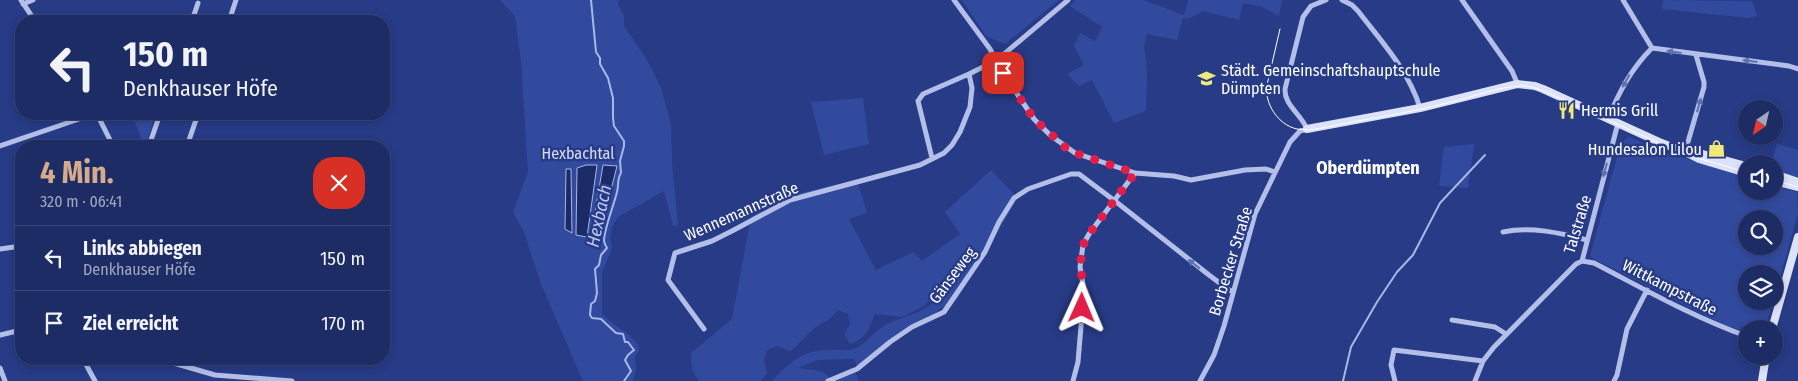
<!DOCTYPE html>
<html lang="de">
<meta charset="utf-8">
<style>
body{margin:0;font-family:"Fira Sans Condensed",sans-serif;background:#2a386d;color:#f1f3f6;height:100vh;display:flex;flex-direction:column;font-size:19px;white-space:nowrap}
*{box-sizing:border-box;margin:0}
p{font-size:16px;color:#a0a7bf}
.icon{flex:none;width:28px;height:28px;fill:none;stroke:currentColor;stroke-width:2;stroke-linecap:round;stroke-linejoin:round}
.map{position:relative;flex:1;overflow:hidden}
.panel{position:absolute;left:15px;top:140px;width:375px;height:225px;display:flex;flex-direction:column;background:#1d2c64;border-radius:20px;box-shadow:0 2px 8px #0003,0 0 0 1px #3b4878}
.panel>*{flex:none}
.banner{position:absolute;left:15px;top:15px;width:375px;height:105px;border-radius:20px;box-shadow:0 2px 8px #0003,0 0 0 1px #3b4878;background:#1d2c64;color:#f1f3f6;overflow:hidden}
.needle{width:32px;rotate:214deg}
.buttons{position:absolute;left:1738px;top:100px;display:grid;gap:10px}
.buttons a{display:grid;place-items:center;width:45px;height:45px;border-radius:50%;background:#1d2c64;box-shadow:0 2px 8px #0003,0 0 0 1px #3b4878;font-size:25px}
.pin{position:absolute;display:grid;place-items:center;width:42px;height:42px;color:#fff;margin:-21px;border-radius:10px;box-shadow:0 2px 8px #0006}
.me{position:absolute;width:55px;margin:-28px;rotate:1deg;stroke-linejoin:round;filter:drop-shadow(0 0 4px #0008)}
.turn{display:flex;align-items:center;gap:18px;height:105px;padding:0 25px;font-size:22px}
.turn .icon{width:65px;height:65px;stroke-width:2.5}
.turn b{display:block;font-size:35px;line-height:42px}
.round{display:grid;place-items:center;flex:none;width:52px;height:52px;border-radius:20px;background:#2a386d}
.head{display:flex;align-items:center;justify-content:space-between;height:85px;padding:0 25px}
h1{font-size:30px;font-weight:700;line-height:38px;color:#d6ab8b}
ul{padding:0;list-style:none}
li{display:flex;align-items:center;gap:15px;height:65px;padding:0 25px;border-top:1px solid #3b4878}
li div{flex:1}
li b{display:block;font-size:19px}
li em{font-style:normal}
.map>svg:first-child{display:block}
.green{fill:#324a9e;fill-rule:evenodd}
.water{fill:#1c2b67;stroke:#a7b7e8}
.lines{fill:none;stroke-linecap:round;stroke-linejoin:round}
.stream{stroke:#a7b7e8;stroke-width:2}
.street{stroke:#b3bfe8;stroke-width:5}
.secondary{stroke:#dce2f7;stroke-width:8}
.tram{stroke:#fff;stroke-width:1}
.oneway{fill:#5f70ad}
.route{stroke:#e11d48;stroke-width:9;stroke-dasharray:0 16.2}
.labels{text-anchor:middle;stroke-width:5;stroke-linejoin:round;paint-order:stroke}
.poi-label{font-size:16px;fill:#fff;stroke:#273b86;text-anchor:start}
.park-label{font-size:16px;fill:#d6ddf6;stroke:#273b86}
.street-label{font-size:16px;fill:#fff;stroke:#273b86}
.neighbourhood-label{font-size:18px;font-weight:bold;fill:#fff;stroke:#273b86}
.water-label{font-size:18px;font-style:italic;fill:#becaef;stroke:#273b86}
</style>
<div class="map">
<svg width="1798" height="381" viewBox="0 0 1798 381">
<rect width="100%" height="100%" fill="#273b86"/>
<path class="green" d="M500,0h118v4l6,12v10l23,34 9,17 5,11 10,36 1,39 6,62 -5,1 -9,-35 -46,26 -6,10 -2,12 2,7 -1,5 -9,21v42c12,12 26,17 36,31l1,6 -4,5 1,14 -3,11h-50l-42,-97 -17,-52 -11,-20 15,-40 -7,-110 -6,-46z
M962,0h97l-54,44 -19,-8z
M1075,0h68l41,15 4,-15h94l-3,16 -17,-9 -19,-4 -4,17 -36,-9 -15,8 -5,-1 -6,22 -30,-6 -3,12 3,22 -1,43 -32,12 -22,-43 -13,6 -12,-12 17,-9 -10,-19 6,-13 15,8 7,-14 -32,-21z
M1663,0l89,1 5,15 -9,2 -86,-9z
M863,98l6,46 -45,11 -13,-53z
M132,114h23l-9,32h-2z
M1629,137l36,15 81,25v14h28v-6l23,7 1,21 -24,86v-25h-28v27h27l-8,28h-16l-7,-3 -2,4 -18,-6 -130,-66 -2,-2 30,-110 6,-8zM1746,219h28v27h-28z
M1474,144l-6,44 -29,-2 5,-39z
M1777,144l21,6v29l-24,-5v-10h-3z
M991,170l27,28 -62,103 -4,-2 -5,7 -7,3 -9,8 -28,13 -46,37 -3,-8 -36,1 -20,8 24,3 8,7 23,-11 6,14h-87c15,-17 31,-31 55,-31 8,-1 18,1 26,-1 13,-4 20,-17 31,-23 16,-10 46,-13 56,-32l-4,-1 -12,13 -22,11 -27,-3c-6,15 -9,25 -25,30l-6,-10 6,-10 -2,-10 -10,-4c-9,12 -11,9 -22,17 -10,7 -16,18 -26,24l-13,-5 -10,4 -3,10 3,13 -6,8h-62l-7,-11 -1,-17 41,-34 19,-102 41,-22 65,-15 10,33 -18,6 27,51 37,-18 9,9 38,-27 -15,-22z"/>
<path class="water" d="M586,165h11l-10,72 -11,-2 1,-67z
M603,165l14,1 -18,72 -8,-2z
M566,169h5l1,64 -7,-4z"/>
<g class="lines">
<path class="stream" d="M591,0l5,52 4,6v6l8,14 5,20v20l1,8 10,15v5l-4,15 1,12c-4,5 -2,12 -4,19 -3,13 -13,37 -13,49 1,4 1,4 3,7l-6,7 -2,10 -4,4 2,24 -2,8 -4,3 -1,11 2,3 9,1 15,14 7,1 2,8h3l6,8 -6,5 -3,5 6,11 -7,10
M1343,381l8,-34 26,-45 20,-30 16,-17 27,-52 45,-48"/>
<path class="street" d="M21,0l14,21
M954,0l36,49 13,24 31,46 16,16 25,18 60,20 39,3 17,4 54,-10 21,-1 9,3
M1342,0l10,5 6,6c23,30 51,60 62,97
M1462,0l50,71 6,14
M1623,0l29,48 137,18 9,3
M23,4l10,-4
M192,21l6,-18
M229,21l7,-21
M105,114l-7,2 15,30
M1608,119c11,-27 23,-50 44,-71
M150,143l10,-29
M0,146l79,-27 11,-5
M187,146l11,-32
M1685,152l19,-65v-5l-8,-27
M932,158l-14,-57 5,-7 46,-20
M1503,232c27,-6 58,1 84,8
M0,249l21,-3
M1582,261l12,2c50,26 99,54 152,73
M1582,261l36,-138
M1452,320l43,7 11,7
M704,329l-36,-49 7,-27 37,-12 20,-10 58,-31 130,-35 24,-12 8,-8 8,-13 10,-25 2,-19 -3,-14 28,-14 71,-60
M0,335l21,-5
M83,359l12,22
M114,359l45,2 18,3 38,11 77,6
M0,368l5,13
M828,381l29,-12 33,-27 22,-15 32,-15 41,-60 14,-30 15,-24 14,-9 43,-15h8l36,27 94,74 20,15 4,2
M1073,381l5,-19 6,-72 -4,-23 3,-22 6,-11 46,-61
M1200,381l14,-26 10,-29 31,-112 35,-72 10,-11 7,-2c-6,-15 -23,-24 -22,-40l18,-72 8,-11 15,-6
M1395,381l-4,-16 3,-15 89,11
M1475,381l8,-20 11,-14 82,-83 6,-3
M1614,381l3,-6 10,-46 20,-39"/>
<path class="secondary" d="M1307,129l113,-21 97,-24 18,2 8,3 116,53 26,10 14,7 47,14
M1687,152l12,1 47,13
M1774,174l24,8
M1774,181l24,6
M1772,329l26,-92
M1762,381l4,-25"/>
<path class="tram" d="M1280,29l-13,56c-3,18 11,40 30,44 15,3 33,-3 49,-6 35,-6 70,-12 105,-21 22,-5 44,-14 67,-16 9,-1 17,2 26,5l126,57 24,9 52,15
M1774,180l24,7"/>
</g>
<defs><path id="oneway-solid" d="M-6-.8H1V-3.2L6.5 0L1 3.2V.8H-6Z" transform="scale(1.25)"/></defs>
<g class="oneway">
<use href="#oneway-solid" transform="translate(1674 52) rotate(-172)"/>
<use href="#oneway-solid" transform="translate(1750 61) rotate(-173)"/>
<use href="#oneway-solid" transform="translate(1626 81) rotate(119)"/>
<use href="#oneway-solid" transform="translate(1699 105) rotate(-74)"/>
<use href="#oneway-solid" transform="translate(1605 170) rotate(105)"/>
<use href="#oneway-solid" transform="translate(1194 264) rotate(-142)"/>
</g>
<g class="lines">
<path class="route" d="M1003,73l31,46 31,28 10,6 60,20 -46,61 -6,11 -3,21 4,24 -2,18"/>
</g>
<defs>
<symbol id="school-bare" viewBox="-9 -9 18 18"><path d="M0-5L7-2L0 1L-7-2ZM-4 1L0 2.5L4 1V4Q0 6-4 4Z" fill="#f0e978" stroke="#273b86" stroke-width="2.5" paint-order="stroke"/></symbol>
<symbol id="restaurant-bare" viewBox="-9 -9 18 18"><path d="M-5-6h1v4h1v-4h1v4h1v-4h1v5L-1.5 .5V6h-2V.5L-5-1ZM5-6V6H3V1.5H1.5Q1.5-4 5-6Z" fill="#f0e978" stroke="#273b86" stroke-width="2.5" paint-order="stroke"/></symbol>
<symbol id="shop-bare" viewBox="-9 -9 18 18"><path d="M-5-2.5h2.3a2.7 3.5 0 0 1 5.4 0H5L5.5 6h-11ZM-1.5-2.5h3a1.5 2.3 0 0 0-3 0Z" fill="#f0e978" stroke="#273b86" stroke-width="2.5" paint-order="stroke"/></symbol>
</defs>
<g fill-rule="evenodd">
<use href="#school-bare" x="1194" y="66" width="25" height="25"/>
<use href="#restaurant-bare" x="1554" y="98" width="25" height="25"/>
<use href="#shop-bare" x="1704" y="136" width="25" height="25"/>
</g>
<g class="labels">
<g class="poi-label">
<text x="1221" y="76">Städt. Gemeinschaftshauptschule<tspan x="1221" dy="18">Dümpten</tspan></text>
<text x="1581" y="116">Hermis Grill</text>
<text x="1702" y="155" text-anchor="end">Hundesalon Lilou</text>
</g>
<g class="park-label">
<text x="578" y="159">Hexbachtal</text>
</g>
<g class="street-label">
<text transform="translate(741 211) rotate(-24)" y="6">Wennemannstraße</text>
<text transform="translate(1577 224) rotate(-73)" y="6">Talstraße</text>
<text transform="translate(1230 261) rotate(-73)" y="6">Borbecker Straße</text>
<text transform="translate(952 275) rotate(-53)" y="6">Gänseweg</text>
<text transform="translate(1670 287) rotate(27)" y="6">Wittkampstraße</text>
</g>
<g class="neighbourhood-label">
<text x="1368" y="174">Oberdümpten</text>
</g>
<g class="water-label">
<text transform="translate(599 216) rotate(-78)" y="6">Hexbach</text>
</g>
</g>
</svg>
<div class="buttons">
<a><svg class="needle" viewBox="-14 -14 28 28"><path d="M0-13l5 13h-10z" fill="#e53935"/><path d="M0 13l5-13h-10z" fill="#a0a7bf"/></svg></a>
<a><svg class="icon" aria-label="sound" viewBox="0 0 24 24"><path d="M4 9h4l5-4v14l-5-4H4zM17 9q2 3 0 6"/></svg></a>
<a><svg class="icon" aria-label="search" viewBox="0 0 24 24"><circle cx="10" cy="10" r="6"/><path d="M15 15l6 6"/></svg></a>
<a><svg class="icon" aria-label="layers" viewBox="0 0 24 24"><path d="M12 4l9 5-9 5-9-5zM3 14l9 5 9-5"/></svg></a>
<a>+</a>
</div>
<div class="pin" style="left:1003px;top:73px;background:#d93025"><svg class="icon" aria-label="arrive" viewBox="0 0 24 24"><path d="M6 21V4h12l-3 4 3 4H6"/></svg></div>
<svg class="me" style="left:1082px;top:308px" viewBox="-20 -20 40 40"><path d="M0-17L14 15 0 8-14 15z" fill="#e11d48" stroke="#fff" stroke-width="4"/></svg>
<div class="banner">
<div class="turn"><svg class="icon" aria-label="left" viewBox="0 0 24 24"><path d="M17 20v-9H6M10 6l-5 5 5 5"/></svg><div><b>150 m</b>Denkhauser Höfe</div></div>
</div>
<section class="panel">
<div class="head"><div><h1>4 Min.</h1><p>320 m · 06:41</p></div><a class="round" style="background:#d93025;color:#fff"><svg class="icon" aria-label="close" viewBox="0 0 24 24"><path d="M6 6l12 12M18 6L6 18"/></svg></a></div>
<ul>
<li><svg class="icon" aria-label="left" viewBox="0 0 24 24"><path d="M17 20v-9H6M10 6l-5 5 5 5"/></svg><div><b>Links abbiegen</b><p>Denkhauser Höfe</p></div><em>150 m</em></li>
<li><svg class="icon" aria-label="arrive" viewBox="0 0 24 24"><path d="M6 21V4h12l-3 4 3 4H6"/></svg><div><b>Ziel erreicht</b></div><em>170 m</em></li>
</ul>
</section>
</div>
